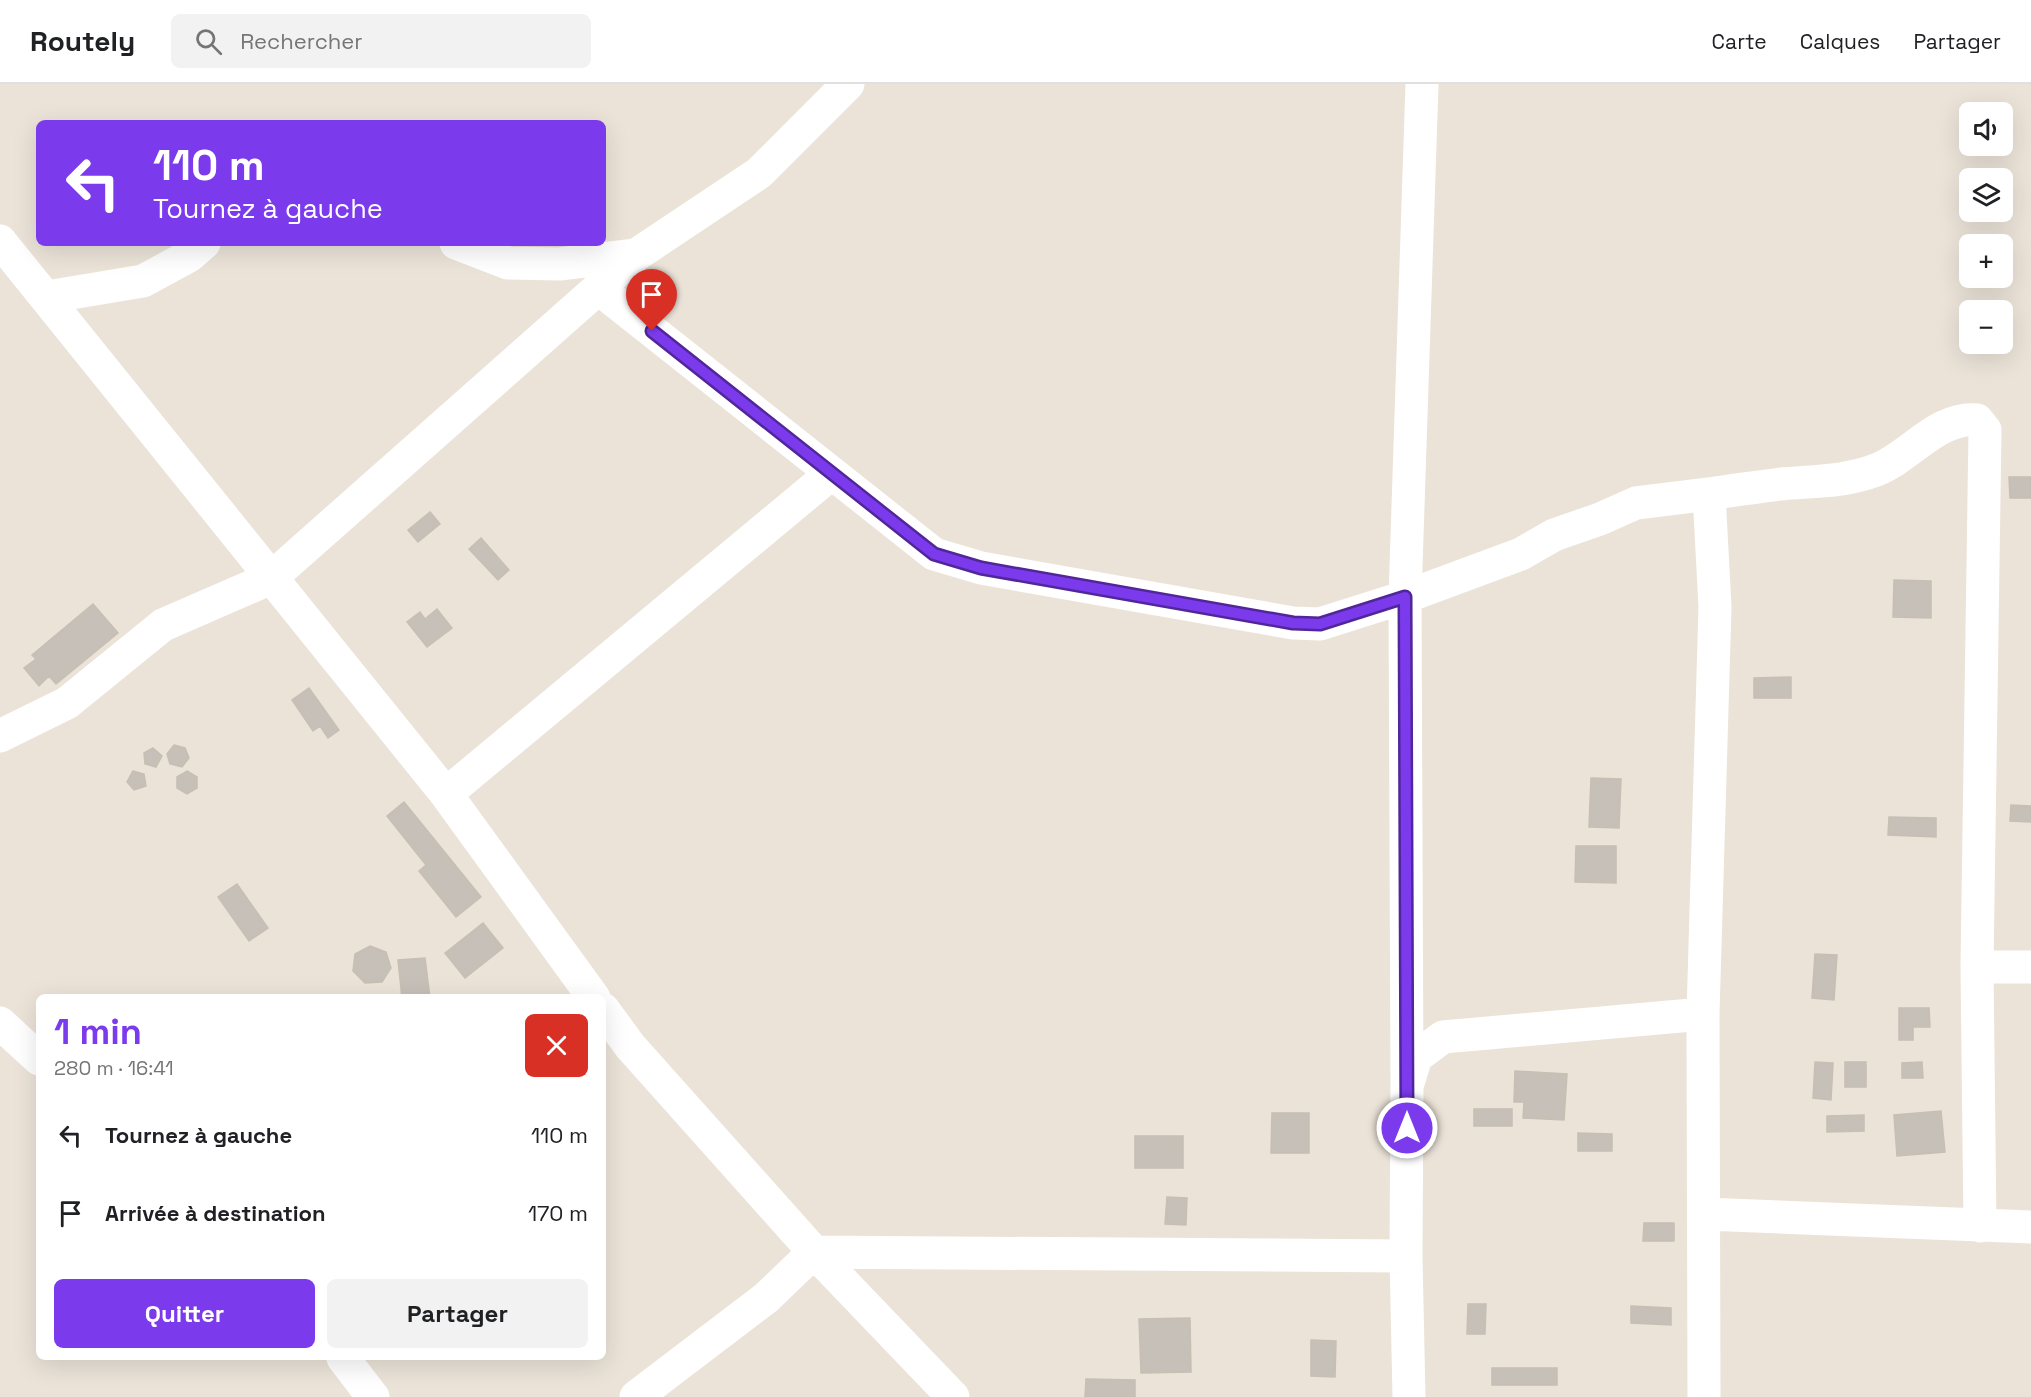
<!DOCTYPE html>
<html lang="fr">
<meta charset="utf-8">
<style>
body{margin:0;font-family:"Space Grotesk",sans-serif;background:#f2f2f2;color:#202124;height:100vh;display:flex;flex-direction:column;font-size:22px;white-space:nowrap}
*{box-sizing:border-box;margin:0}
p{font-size:20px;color:#757577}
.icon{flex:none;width:33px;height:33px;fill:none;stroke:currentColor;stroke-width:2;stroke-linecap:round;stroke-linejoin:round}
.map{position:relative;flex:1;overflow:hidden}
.panel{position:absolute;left:36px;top:910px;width:570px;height:366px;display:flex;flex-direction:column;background:#fff;border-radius:9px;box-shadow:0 6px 24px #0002}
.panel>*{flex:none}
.banner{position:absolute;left:36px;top:36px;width:570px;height:126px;border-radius:9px;box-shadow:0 6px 24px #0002;background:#7c3aed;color:#fff;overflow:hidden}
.controls{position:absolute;left:1959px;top:18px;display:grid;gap:12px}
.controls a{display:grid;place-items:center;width:54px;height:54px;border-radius:9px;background:#fff;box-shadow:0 6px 24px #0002;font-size:30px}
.pin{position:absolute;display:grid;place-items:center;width:51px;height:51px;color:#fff;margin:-62px -26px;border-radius:50% 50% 50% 0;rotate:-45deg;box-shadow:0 0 6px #0007}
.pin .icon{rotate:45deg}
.me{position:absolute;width:66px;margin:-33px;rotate:0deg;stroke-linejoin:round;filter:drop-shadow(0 0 4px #0008)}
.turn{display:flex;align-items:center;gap:21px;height:126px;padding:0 18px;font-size:27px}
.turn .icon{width:78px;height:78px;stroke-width:2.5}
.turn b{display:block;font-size:42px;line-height:51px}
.round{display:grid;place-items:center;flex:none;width:63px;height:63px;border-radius:9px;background:#f2f2f2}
.summary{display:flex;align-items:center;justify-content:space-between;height:102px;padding:0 18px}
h1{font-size:36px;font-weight:800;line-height:45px;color:#7c3aed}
.button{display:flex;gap:12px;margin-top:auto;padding:12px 18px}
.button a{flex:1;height:69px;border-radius:9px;background:#7c3aed;color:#fff;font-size:24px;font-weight:800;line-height:69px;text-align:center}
.button a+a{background:#f2f2f2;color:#202124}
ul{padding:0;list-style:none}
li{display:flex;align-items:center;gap:18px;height:78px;padding:0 18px}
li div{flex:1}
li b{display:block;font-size:22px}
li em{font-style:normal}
header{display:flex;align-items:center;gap:36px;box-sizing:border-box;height:84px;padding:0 30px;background:#fff;border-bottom:2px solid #e0e0e0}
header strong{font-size:28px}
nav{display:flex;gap:33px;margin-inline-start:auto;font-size:21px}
.search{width:420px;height:54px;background:#f2f2f2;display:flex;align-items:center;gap:15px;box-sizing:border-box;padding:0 21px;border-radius:9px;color:#757577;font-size:22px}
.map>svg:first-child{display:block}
.building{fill:#c6c0b8;stroke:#c6bfb2;stroke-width:1.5}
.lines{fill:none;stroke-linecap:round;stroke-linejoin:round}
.minor{stroke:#fff;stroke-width:33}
.route-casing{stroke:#51269a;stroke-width:15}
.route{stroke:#7c3aed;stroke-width:10}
</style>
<header>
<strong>Routely</strong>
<div class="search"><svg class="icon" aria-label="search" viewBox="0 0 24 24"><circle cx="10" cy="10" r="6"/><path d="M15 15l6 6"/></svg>Rechercher</div>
<nav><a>Carte</a><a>Calques</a><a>Partager</a></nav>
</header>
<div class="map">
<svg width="2031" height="1313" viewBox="0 0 2031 1313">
<rect width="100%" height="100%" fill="#ebe3d8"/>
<path class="building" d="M2009,393h22v21h-21z
M430,428l10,12 -22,18 -10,-12z
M481,454l28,32 -11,10 -29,-31z
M1894,496l37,1v37l-38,-1z
M93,520l25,29 -62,51 -7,-8 -10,10 -15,-18 12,-9 -4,-4z
M437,525l15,19 -25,19 -20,-25 13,-10 5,7z
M1791,593v21h-37v-20z
M309,604l30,42 -11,8 -8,-12 -7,5 -21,-31z
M174,661l11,3 4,10 -7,9 -12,-3 -3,-10z
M153,664l9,8 -6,11 -11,-3 -1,-11z
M133,687l11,3 2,12 -12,4 -7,-8z
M187,687l10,6v11l-10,6 -10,-6v-11z
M1591,694l30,1 -2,49 -30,-1z
M404,718l77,95 -25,20 -37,-46 7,-6 -39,-49z
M2011,721l20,1v16l-21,-1z
M1889,733l47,1v19l-48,-2z
M1576,762h40v37l-41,-1z
M237,800l31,44 -19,13 -31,-44z
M483,839l20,25 -38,30 -20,-25z
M370,862l16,6 5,16 -9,14 -17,1 -12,-12 2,-17z
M1815,870l22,1 -3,45 -22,-2z
M425,874l5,40h-28l-4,-38z
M1899,924h30l1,19h-17v13h-14z
M1815,978l18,1 -2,37 -18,-2z
M1845,978h21v25h-21z
M1922,978l1,16h-21v-15z
M1515,987l52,3 -3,46 -41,-2 1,-16h-10z
M1474,1025h38v17h-38z
M1941,1027l4,41 -48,4 -3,-41z
M1272,1029h37v40h-38z
M1864,1031v16l-37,1v-16z
M1578,1049l34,1v17h-34z
M1135,1052h48v32h-48z
M1167,1113l20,1 -1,27 -21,-1z
M1644,1139h30v18h-31z
M1468,1220h18l-1,30h-18z
M1631,1222l40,2v17l-40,-2z
M1190,1234l1,54 -50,1 -2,-54z
M1311,1256l25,1 -1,36 -24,-1z
M1492,1284h65v17h-65z
M1086,1295l49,1v17h-50z"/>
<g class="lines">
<path class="minor" d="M0,157l446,553 148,204
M456,159l52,20 51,1 77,-9 123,-82 89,-89
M598,204l336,266 47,14 312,55 27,1 85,-27 116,-43 33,-19 46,-16 36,-16 73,-9 6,113 -12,407 1,383
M47,213l96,-16 46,-25 15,-13
M1709,410c24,-4 48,-7 72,-10 33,-3 64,-2 95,-14 34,-13 62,-54 101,-50l8,10 -8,537 3,259
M0,652l67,-33 96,-78 108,-47 365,-323
M446,710l386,-321
M1977,883h54
M603,925l27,37 184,206 139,145
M0,939l39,36
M1407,1002l-2,-489 17,-513
M1705,1130l326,13
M343,1274l30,39
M636,1313l130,-99 48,-46 592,4
M1409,1313l-3,-141 1,-170 9,-29 27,-20 260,-23"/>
</g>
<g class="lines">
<defs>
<path id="route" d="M652,247l282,223 47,14 312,55 27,1 85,-27 2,531"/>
</defs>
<use href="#route" class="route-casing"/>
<use href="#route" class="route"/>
</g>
</svg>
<div class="controls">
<a><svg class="icon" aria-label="sound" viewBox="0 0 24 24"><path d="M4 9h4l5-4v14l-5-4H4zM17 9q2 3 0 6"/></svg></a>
<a><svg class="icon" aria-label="layers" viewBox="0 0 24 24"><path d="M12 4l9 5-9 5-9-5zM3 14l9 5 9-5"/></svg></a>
<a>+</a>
<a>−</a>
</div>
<div class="pin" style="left:652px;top:247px;background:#d93025"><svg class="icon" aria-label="arrive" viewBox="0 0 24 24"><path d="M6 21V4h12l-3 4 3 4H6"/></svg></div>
<svg class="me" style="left:1407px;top:1044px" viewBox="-20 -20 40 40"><circle r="17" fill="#7c3aed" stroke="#fff" stroke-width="3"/><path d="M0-11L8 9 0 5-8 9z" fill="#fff"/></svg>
<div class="banner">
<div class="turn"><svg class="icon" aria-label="left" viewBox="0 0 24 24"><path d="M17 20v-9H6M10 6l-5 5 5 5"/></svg><div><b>110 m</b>Tournez à gauche</div></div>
</div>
<section class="panel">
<div class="summary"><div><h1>1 min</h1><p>280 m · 16:41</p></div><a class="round" style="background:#d93025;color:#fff"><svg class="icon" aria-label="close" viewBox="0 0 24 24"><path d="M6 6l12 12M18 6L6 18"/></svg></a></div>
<ul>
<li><svg class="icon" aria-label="left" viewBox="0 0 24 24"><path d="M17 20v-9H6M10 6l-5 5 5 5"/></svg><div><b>Tournez à gauche</b></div><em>110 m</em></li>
<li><svg class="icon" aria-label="arrive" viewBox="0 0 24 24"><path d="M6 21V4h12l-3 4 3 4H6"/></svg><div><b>Arrivée à destination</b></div><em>170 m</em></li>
</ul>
<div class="button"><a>Quitter</a><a>Partager</a></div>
</section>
</div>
